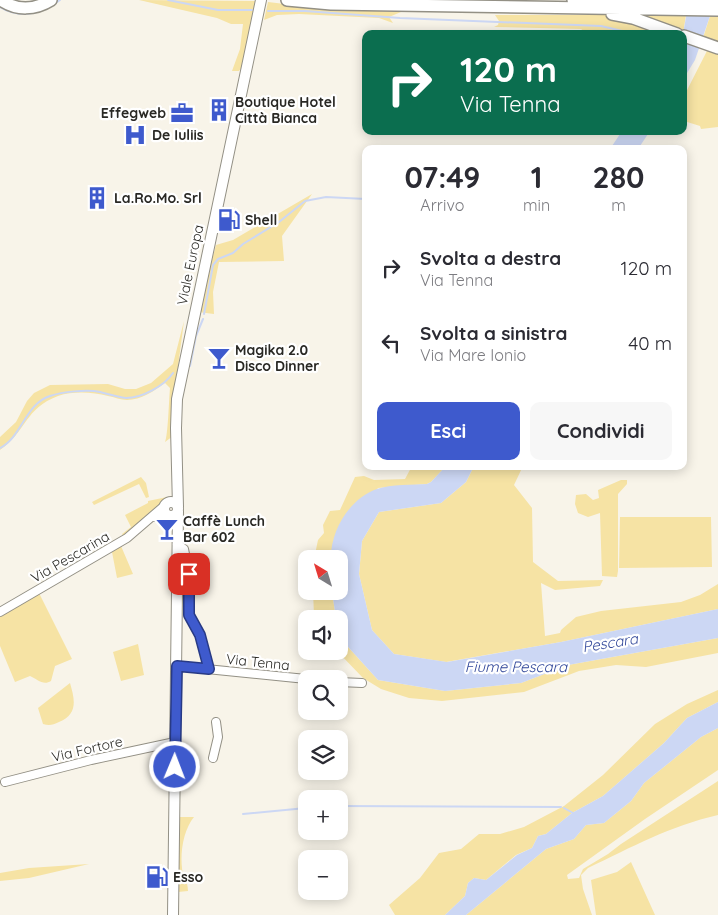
<!DOCTYPE html>
<html lang="it">
<meta charset="utf-8">
<style>
body{margin:0;font-family:Quicksand,sans-serif;background:#f7f7f7;color:#2b2b33;height:100vh;display:flex;flex-direction:column;font-size:19px;white-space:nowrap}
*{box-sizing:border-box;margin:0}
p{font-size:16px;color:#7c7c81}
.icon{flex:none;width:28px;height:28px;fill:none;stroke:currentColor;stroke-width:2;stroke-linecap:round;stroke-linejoin:round}
.map{position:relative;flex:1;overflow:hidden}
.sheet{position:absolute;left:362px;top:145px;width:325px;height:325px;display:flex;flex-direction:column;background:#fff;border-radius:10px;box-shadow:0 2px 12px #0003}
.sheet>*{flex:none}
.guide{position:absolute;left:362px;top:30px;width:325px;height:105px;border-radius:10px;box-shadow:0 2px 12px #0003;background:#0b6e4f;color:#fff;overflow:hidden}
.needle{width:32px;rotate:322deg}
.controls{position:absolute;left:298px;top:550px;display:grid;gap:10px}
.controls a{display:grid;place-items:center;width:50px;height:50px;border-radius:10px;background:#fff;box-shadow:0 2px 12px #0003;font-size:25px}
.pin{position:absolute;display:grid;place-items:center;width:42px;height:42px;color:#fff;margin:-21px;border-radius:10px;box-shadow:0 2px 8px #0006}
.me{position:absolute;width:55px;margin:-28px;rotate:1deg;stroke-linejoin:round;filter:drop-shadow(0 0 4px #0008)}
.turn{display:flex;align-items:center;gap:18px;height:105px;padding:0 15px;font-size:22px}
.turn .icon{width:65px;height:65px;stroke-width:2.5}
.turn b{display:block;font-size:35px;line-height:42px}
.eta{display:flex;justify-content:space-evenly;align-items:center;height:85px;text-align:center}
.eta b{font-size:30px;font-weight:700;line-height:35px}
.action{display:flex;gap:10px;margin-top:auto;padding:10px 15px}
.action a{flex:1;height:58px;border-radius:10px;background:#3e5acd;color:#fff;font-size:20px;font-weight:700;line-height:58px;text-align:center}
.action a+a{background:#f7f7f7;color:#2b2b33}
ul{padding:0;list-style:none}
li{display:flex;align-items:center;gap:15px;height:75px;padding:0 15px}
li div{flex:1}
li b{display:block;font-size:19px}
li em{font-style:normal}
.map>svg:first-child{display:block}
.green{fill:#f6e3a4}
.water{fill:#ccd7f4}
.lines{fill:none;stroke-linecap:round;stroke-linejoin:round}
.stream{stroke:#ccd7f4;stroke-width:2}
.minor-casing{stroke:#939085;stroke-width:10}
.major-casing{stroke:#939085;stroke-width:12}
.highway-casing{stroke:#939085;stroke-width:14}
.minor{stroke:#fff;stroke-width:8}
.major{stroke:#fff;stroke-width:10}
.highway{stroke:#fff;stroke-width:11}
.route-casing{stroke:#283a85;stroke-width:12}
.route{stroke:#3e5acd;stroke-width:9}
.labels{text-anchor:middle;stroke-width:4.5;stroke-linejoin:round;paint-order:stroke}
.poi-label{font-size:14px;font-weight:bold;fill:#292824;stroke:#fff;text-anchor:start}
.street-label{font-size:14px;fill:#292824;stroke:#fff}
.water-label{font-size:15px;font-style:italic;fill:#32489a;stroke:#fff}
</style>
<div class="map">
<svg width="718" height="915" viewBox="0 0 718 915">
<rect width="100%" height="100%" fill="#f8f4e9"/>
<path class="green" d="M139,0l116,1 -12,65 -4,5h-7l8,-22 3,-25h-12l-14,-6z
M268,2l59,7 74,3 -12,5 4,6 -14,-5 -80,-4 -22,1 -13,5z
M495,15h191l-3,19h-95l-7,-5 -87,-2 4,-2 1,-4z
M710,16h8v30l-16,-5z
M709,47l9,4v76l-17,2 -1,-3 -16,-5v-25z
M312,194l-30,42 2,25 -65,1 -6,30 1,22 -16,-2 18,-67 17,-5z
M184,321l-10,76 -1,39 -8,6c3,-6 4,-43 5,-54l-5,-5c-11,8 -24,17 -38,17 -6,0 -13,-3 -19,-4 -16,-4 -34,-5 -50,0 -33,12 -32,36 -58,54v-13l16,-15 11,-21 7,-8 16,-8 58,-1 17,5h11l15,-6 22,-19z
M412,466h34l-15,16 -4,2 -49,4 -47,63v8h-17l4,-19 6,-7 -1,-8 7,-14 10,-1 15,-33 9,-1 10,4 31,-1z
M474,466h49l-9,19 18,23 1,54 25,19 45,-1 -3,6 -45,4 -14,-7 4,53 15,-3 1,-3 15,-13 25,-6 80,-9 19,-7 18,-11v25l-157,33 -115,20 -52,-8 -22,-24 -13,-56 3,-33 17,-29 62,-9 25,-21z
M141,477l5,6 3,14 -3,1 -7,-14 -45,21 -2,-3z
M621,480h6v4l-9,10v77l-1,6 -15,-1 -2,-63 -12,4 -10,-4 -3,-9 1,-9 10,-1 7,6 6,-2 -1,-8z
M167,497l-4,6 -39,34 -2,-3 9,-7 -6,-12 23,-12v-2z
M620,517h91l1,50 -93,1z
M121,546l12,28 -16,4 -5,-26z
M313,591h19l4,28h-21l-1,-3z
M39,593l33,66 -17,7 -4,15c-8,5 -14,-2 -21,-5l-15,6 -15,-36v-30z
M339,632l1,6 38,42 67,11 76,-8 47,-18 150,-27v15l-72,14 -30,-2 -37,6 -55,21 -82,9 -33,-3 -28,-9 -18,-11 -26,-27h2z
M138,644l6,31 -23,6 -8,-29z
M70,683c5,17 8,31 -11,39 -6,3 -10,4 -16,2l-5,-16z
M718,690v12l-31,16 -23,25 -61,53 -31,17 -26,21 -8,2 -6,12 -16,7 -30,25 -12,-2 -6,5 -3,13 -20,19h-50l-6,-10 31,-27 19,-25 22,-4 18,-15h21l24,-7 40,-21 39,-31 52,-51 32,-20z
M718,728v42l-73,49 -78,56 1,4 11,-1 4,-9 25,-15 13,-10 97,-63v34c-48,11 -86,32 -130,53l-7,7 2,14 9,26h-126l80,-66 28,-10 12,-14 18,-2 27,-22 13,-18 57,-46z
M177,817h17c-10,12 -14,34 -12,51 0,8 6,12 6,23l-10,1z
M631,862l24,53h-59l-5,-35 26,-8z
M89,864l-60,14 -29,3v-8l29,-5z"/>
<path class="water" d="M689,0l22,13 -16,47 -11,18 -1,-44z
M622,131h28l-12,18h-28z
M446,466h28l-8,16 -25,21 -62,9 -17,29 -3,33 13,56 22,24 53,8 114,-20 157,-33v29l-150,27 -47,18 -76,8 -67,-11 -38,-42 -1,-19h-3l-4,-28h7v-32h-8c-1,-28 19,-61 46,-70 14,-5 36,-4 50,-5l4,-2z
M718,702v26l-17,9 -57,46 -13,18 -27,22 -18,2 -12,14 -28,10 -80,66h-21l20,-19 3,-13 6,-5 12,2 31,-25 15,-7 6,-12 8,-2 26,-21 31,-17 61,-53 23,-25z"/>
<g class="lines">
<path class="stream" d="M168,0l50,10h34
M0,7c20,12 42,7 60,-7
M268,11h37l95,7 201,8 34,8
M204,314l9,-49 5,-6 15,-6 10,-9 36,-22 26,-21 21,-4 40,2
M190,366l6,-30 7,-17
M0,448c22,-11 25,-44 50,-52 12,-4 37,-7 50,-4 8,2 17,5 26,6 16,0 38,-12 47,-25
M339,806l222,1
M564,808l9,5
M243,814l63,-6"/>
<defs>
<path id="minor" d="M154,517l4,-2 10,1
M177,544l7,5 5,25v40l11,21 9,34
M0,612l127,-74 36,-31
M177,666l129,13
M339,682l23,1
M213,758l5,-21 -2,-15
M5,782l86,-22 84,-18"/>
<path id="major" d="M164 509a7 7 0 1 1 14 0a7 7 0 1 1-14 0Z
M178,507l-2,-79 1,-29 84,-399
M173,915l5,-404"/>
<path id="highway" d="M1,0c16,11 34,10 50,0
M287,0l44,4 387,6
M573,0l145,2
M612,14l21,4 44,16
M684,36l34,12"/>
</defs>
<use href="#minor" class="minor-casing"/>
<use href="#major" class="major-casing"/>
<use href="#highway" class="highway-casing"/>
<use href="#minor" class="minor"/>
<use href="#major" class="major"/>
<use href="#highway" class="highway"/>
</g>
<g class="lines">
<defs>
<path id="route" d="M175,767l2,-101 32,3 -9,-34 -11,-20v-41"/>
</defs>
<use href="#route" class="route-casing"/>
<use href="#route" class="route"/>
</g>
<defs>
<symbol id="building-bare" viewBox="-9 -9 18 18"><path d="M-4-6H4V6H1V3H-1V6H-4ZM-2.5-4.3h1.7v1.8h-1.7ZM.8-4.3h1.7v1.8H.8ZM-2.5-1h1.7V.8h-1.7ZM.8-1h1.7V.8H.8Z" fill="#3e5acd" stroke="#fff" stroke-width="2.5" paint-order="stroke"/></symbol>
<symbol id="office-bare" viewBox="-9 -9 18 18"><path d="M-6-3h4V-5.5h4V-3h4V5H-6ZM-1-4.5V-3h2v-1.5ZM-6 0V1H6V0Z" fill="#3e5acd" stroke="#fff" stroke-width="2.5" paint-order="stroke"/></symbol>
<symbol id="hospital-bare" viewBox="-9 -9 18 18"><path d="M-5-5h3v3.5h4V-5h3V5h-3V1.5h-4V5h-3Z" fill="#3e5acd" stroke="#fff" stroke-width="2.5" paint-order="stroke"/></symbol>
<symbol id="fuel-bare" viewBox="-9 -9 18 18"><path d="M-5.5-6h7V0h2V4h1.3V-2.5L3-4.5l.8-.8L6-3V5H2.5V1h-1V6h-7ZM-4.2-4.7v3.2H.2V-4.7Z" fill="#3e5acd" stroke="#fff" stroke-width="2.5" paint-order="stroke"/></symbol>
<symbol id="bar-bare" viewBox="-9 -9 18 18"><path d="M-6-5H6L.8 .8V4.5H3.5V6h-7V4.5H-.8V.8Z" fill="#3e5acd" stroke="#fff" stroke-width="2.5" paint-order="stroke"/></symbol>
</defs>
<g fill-rule="evenodd">
<use href="#building-bare" x="203" y="94" width="32" height="32"/>
<use href="#office-bare" x="166" y="97" width="32" height="32"/>
<use href="#hospital-bare" x="119" y="119" width="32" height="32"/>
<use href="#building-bare" x="81" y="182" width="32" height="32"/>
<use href="#fuel-bare" x="213" y="204" width="32" height="32"/>
<use href="#bar-bare" x="203" y="342" width="32" height="32"/>
<use href="#bar-bare" x="151" y="513" width="32" height="32"/>
<use href="#fuel-bare" x="141" y="861" width="32" height="32"/>
</g>
<g class="labels">
<g class="poi-label">
<text x="235" y="107">Boutique Hotel<tspan x="235" dy="16">Città Bianca</tspan></text>
<text x="166" y="118" text-anchor="end">Effegweb</text>
<text x="152" y="140">De Iuliis</text>
<text x="114" y="203">La.Ro.Mo. Srl</text>
<text x="245" y="225">Shell</text>
<text x="235" y="355">Magika 2.0<tspan x="235" dy="16">Disco Dinner</tspan></text>
<text x="183" y="526">Caffè Lunch<tspan x="183" dy="16">Bar 602</tspan></text>
<text x="173" y="882">Esso</text>
</g>
<g class="street-label">
<text transform="translate(190 265) rotate(-78)" y="5">Viale Europa</text>
<text transform="translate(70 557) rotate(-30)" y="5">Via Pescarina</text>
<text transform="translate(258 662) rotate(6)" y="5">Via Tenna</text>
<text transform="translate(87 749) rotate(-13)" y="5">Via Fortore</text>
</g>
<g class="water-label">
<text transform="translate(610 643) rotate(-9)" y="5">Pescara</text>
<text x="516" y="672">Fiume Pescara</text>
</g>
</g>
</svg>
<div class="controls">
<a><svg class="needle" viewBox="-14 -14 28 28"><path d="M0-13l5 13h-10z" fill="#e53935"/><path d="M0 13l5-13h-10z" fill="#7c7c81"/></svg></a>
<a><svg class="icon" aria-label="sound" viewBox="0 0 24 24"><path d="M4 9h4l5-4v14l-5-4H4zM17 9q2 3 0 6"/></svg></a>
<a><svg class="icon" aria-label="search" viewBox="0 0 24 24"><circle cx="10" cy="10" r="6"/><path d="M15 15l6 6"/></svg></a>
<a><svg class="icon" aria-label="layers" viewBox="0 0 24 24"><path d="M12 4l9 5-9 5-9-5zM3 14l9 5 9-5"/></svg></a>
<a>+</a>
<a>−</a>
</div>
<div class="pin" style="left:189px;top:574px;background:#d93025"><svg class="icon" aria-label="arrive" viewBox="0 0 24 24"><path d="M6 21V4h12l-3 4 3 4H6"/></svg></div>
<svg class="me" style="left:175px;top:767px" viewBox="-20 -20 40 40"><circle r="17" fill="#3e5acd" stroke="#fff" stroke-width="3"/><path d="M0-11L8 9 0 5-8 9z" fill="#fff"/></svg>
<div class="guide">
<div class="turn"><svg class="icon" aria-label="right" viewBox="0 0 24 24"><path d="M7 20v-9h11M14 6l5 5-5 5"/></svg><div><b>120 m</b>Via Tenna</div></div>
</div>
<section class="sheet">
<div class="eta">
<div><b>07:49</b><p>Arrivo</p></div>
<div><b>1</b><p>min</p></div>
<div><b>280</b><p>m</p></div>
</div>
<ul>
<li><svg class="icon" aria-label="right" viewBox="0 0 24 24"><path d="M7 20v-9h11M14 6l5 5-5 5"/></svg><div><b>Svolta a destra</b><p>Via Tenna</p></div><em>120 m</em></li>
<li><svg class="icon" aria-label="left" viewBox="0 0 24 24"><path d="M17 20v-9H6M10 6l-5 5 5 5"/></svg><div><b>Svolta a sinistra</b><p>Via Mare Ionio</p></div><em>40 m</em></li>
</ul>
<div class="action"><a>Esci</a><a>Condividi</a></div>
</section>
</div>
